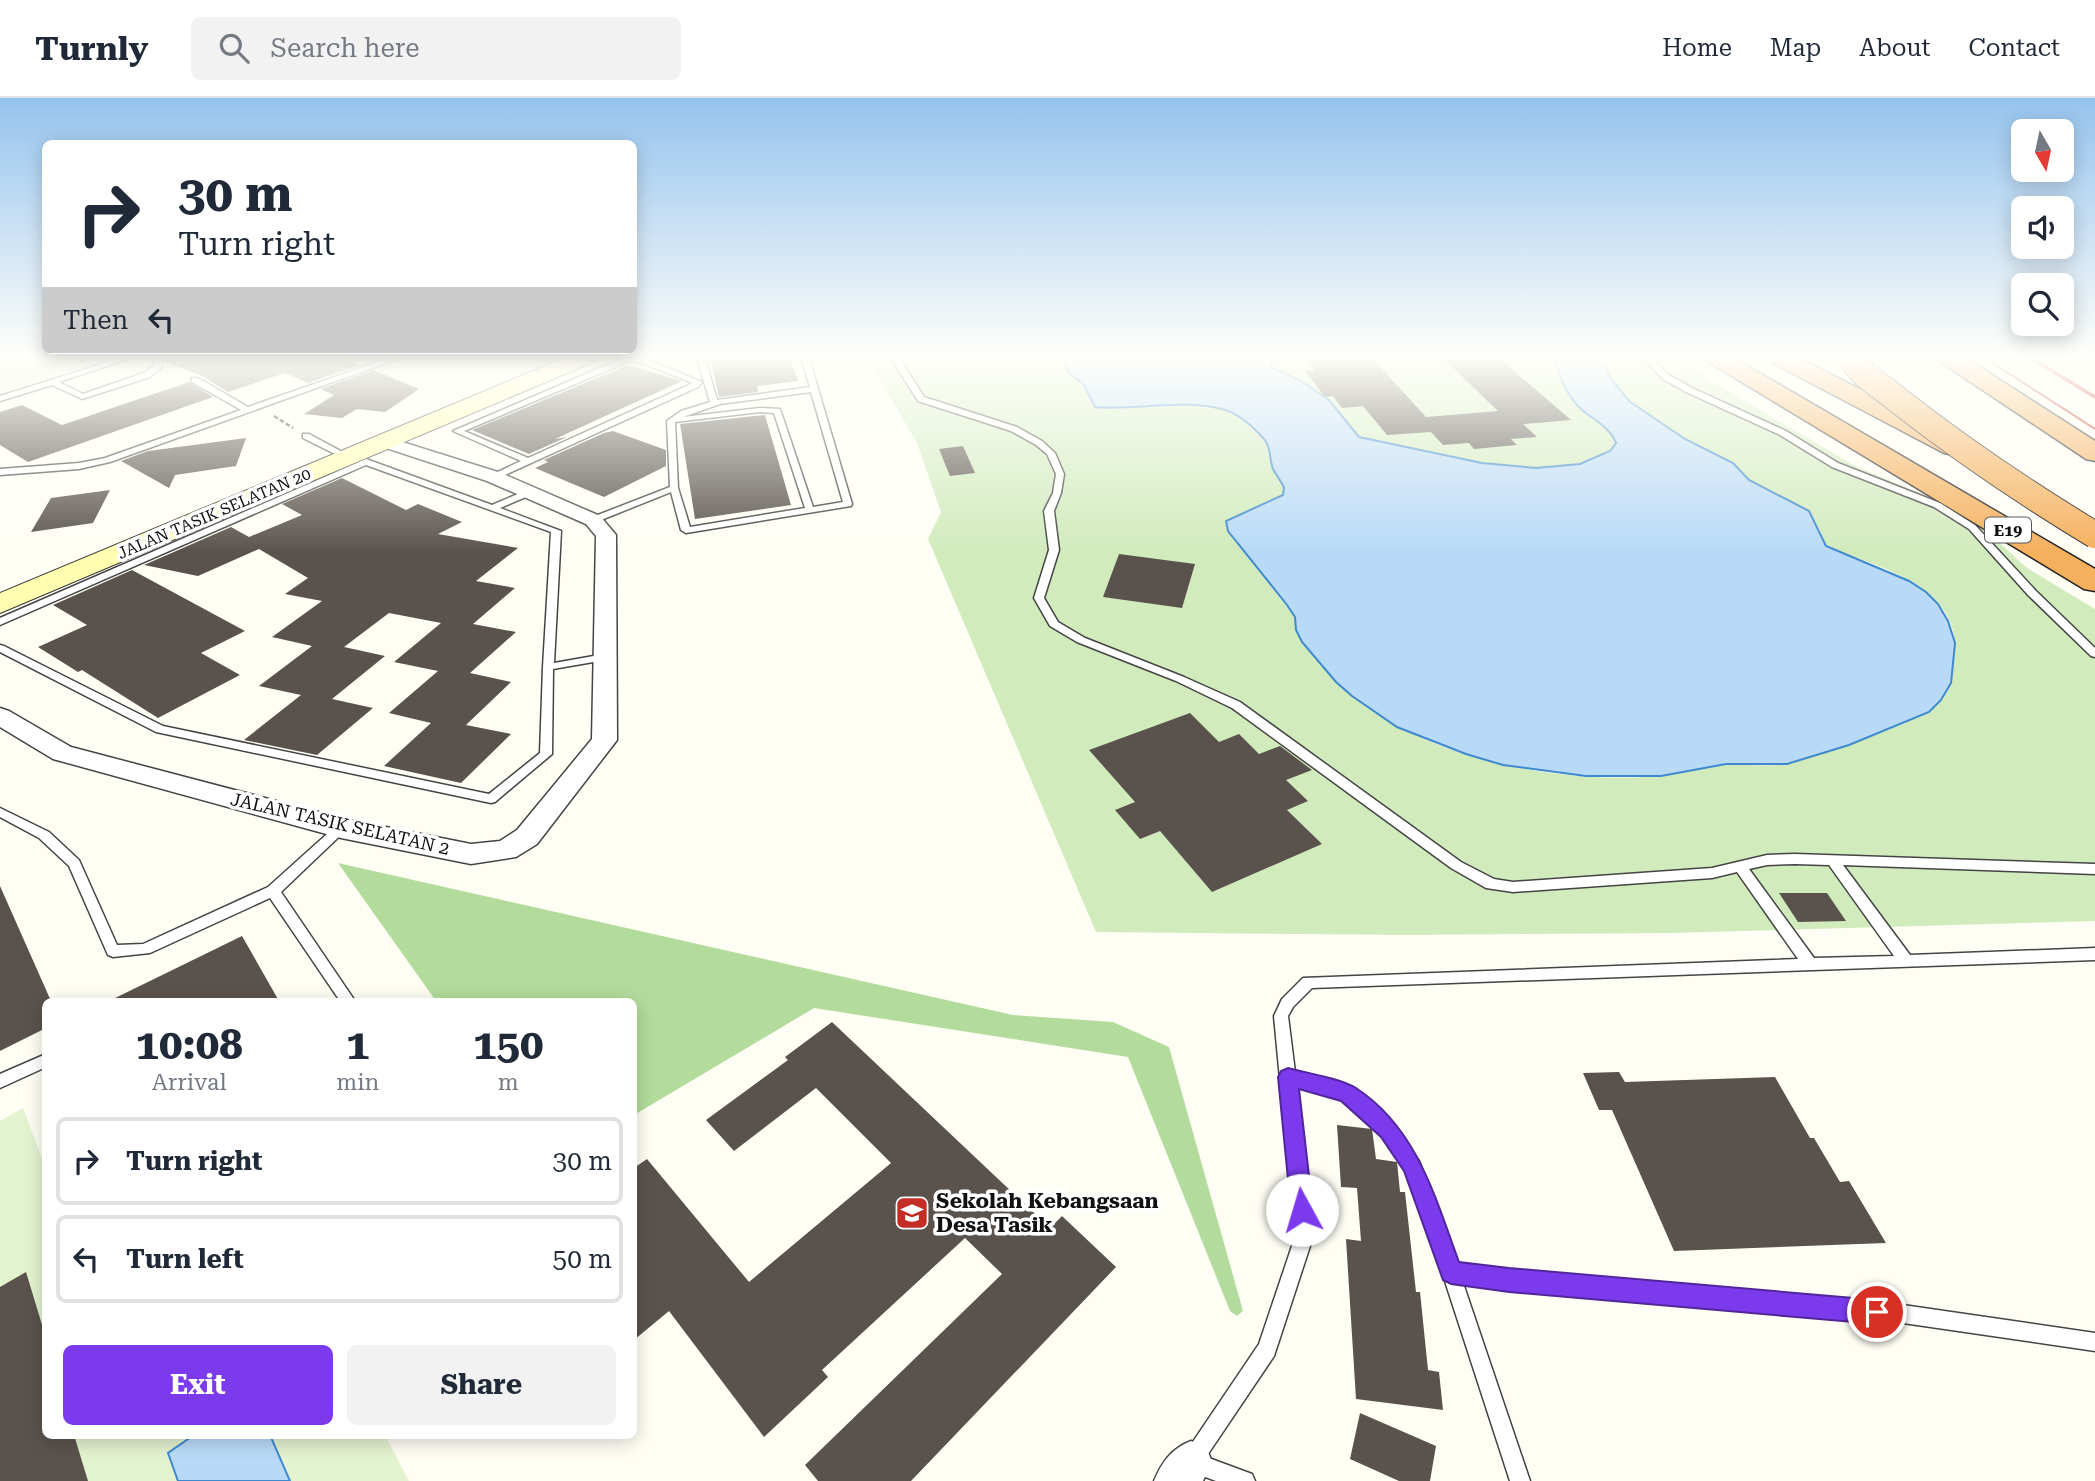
<!DOCTYPE html>
<style>
body{margin:0;font-family:"Roboto Serif",serif;background:#f2f2f3;color:#1f2937;height:100vh;display:flex;flex-direction:column;font-size:26px;white-space:nowrap}
*{box-sizing:border-box;margin:0}
p{font-size:23px;color:#747a83}
.icon{flex:none;width:38px;height:38px;fill:none;stroke:currentColor;stroke-width:2;stroke-linecap:round;stroke-linejoin:round}
.map{position:relative;flex:1;overflow:hidden}
.side{position:absolute;left:42px;top:900px;width:595px;height:441px;display:flex;flex-direction:column;background:#fff;border-radius:10px;box-shadow:0 4px 18px #0003}
.side>*{flex:none}
.banner{position:absolute;left:42px;top:42px;width:595px;height:214px;border-radius:10px;box-shadow:0 4px 18px #0003;background:#fff;color:#1f2937;overflow:hidden}
.needle{width:46px;rotate:171deg}
.controls{position:absolute;left:2011px;top:21px;display:grid;gap:14px}
.controls a{display:grid;place-items:center;width:63px;height:63px;border-radius:10px;background:#fff;box-shadow:0 4px 18px #0003;font-size:35px}
.pin{position:absolute;display:grid;place-items:center;width:60px;height:60px;color:#fff;margin:-30px;border:4px solid #fff;border-radius:50%;box-shadow:0 2px 7px #0007}
.me{position:absolute;width:77px;margin:-38px;rotate:354deg;stroke-linejoin:round;filter:drop-shadow(0 0 5px #0008)}
.turn{display:flex;align-items:center;gap:24px;height:147px;padding:0 21px;font-size:32px}
.turn .icon{width:91px;height:91px;stroke-width:2.5}
.turn b{display:block;font-size:49px;line-height:60px}
.then{display:flex;align-items:center;height:66px;padding:0 21px;background:#0003;gap:14px;font-size:26px}
.eta{display:flex;justify-content:space-evenly;align-items:center;height:119px;text-align:center}
.eta b{font-size:42px;font-weight:700;line-height:49px}
.button{display:flex;gap:14px;margin-top:auto;padding:14px 21px}
.button a{flex:1;height:80px;border-radius:10px;background:#7c3aed;color:#fff;font-size:28px;font-weight:700;line-height:80px;text-align:center}
.button a+a{background:#f2f2f3;color:#1f2937}
ul{padding:0;list-style:none}
li{display:flex;align-items:center;gap:21px;height:88px;margin:0 14px 10px;padding:0 7px;border:4px solid #e0e1e3;border-radius:10px}
li div{flex:1}
li b{display:block;font-size:26px}
li em{font-style:normal}
header{display:flex;align-items:center;gap:42px;box-sizing:border-box;height:98px;padding:0 35px;background:#fff;border-bottom:2px solid #e0e1e3}
header strong{font-size:33px}
nav{display:flex;gap:38px;margin-inline-start:auto;font-size:24px}
.search{width:490px;height:63px;background:#f2f2f3;display:flex;align-items:center;gap:18px;box-sizing:border-box;padding:0 24px;border-radius:10px;color:#747a83;font-size:26px}
.map>svg:first-child{display:block}
.green{fill:#d1ebbd}
.forest{fill:#b3dc9c}
.pitch{fill:#e3f2cf}
.water{fill:#b9daf7;stroke:#3f89cf;stroke-width:2}
.building{fill:#5a534d}
.lines{fill:none;stroke-linecap:round;stroke-linejoin:round}
.lane-casing{stroke:#444;stroke-width:3}
.street-casing{stroke:#444;stroke-width:3}
.secondary-casing{stroke:#333;stroke-width:2}
.highway-casing{stroke:#222;stroke-width:3}
.path{stroke:#333;stroke-width:2.5;stroke-dasharray:4.5 2.5;stroke-linecap:butt}
.lane{fill:#fff;fill-rule:evenodd}
.street{fill:#fff;fill-rule:evenodd}
.secondary{fill:#fffdb0;fill-rule:evenodd}
.highway{fill:#f5b05d;fill-rule:evenodd}
.tram{stroke:#c42d26;stroke-width:2}
.rail{stroke:#c42d26;stroke-width:3.5}
.highway-bridge-casing{stroke:#222;stroke-width:28;stroke-linecap:butt}
.highway-bridge{stroke:#f5b05d;stroke-width:26}
.route{fill:#7c3aed;stroke:#51269a;stroke-width:2}
.labels{text-anchor:middle;stroke-width:7;stroke-linejoin:round;paint-order:stroke}
.far-street-label{font-size:16px;fill:#111;stroke:#fff}
.shield{fill:#fff;stroke:#585858;stroke-width:2}
.shield-label{font-size:16px;font-weight:bold;fill:#111}
.street-label{font-size:18px;fill:#111;stroke:#fff}
.near-poi-label{font-size:21px;font-weight:bold;fill:#111;stroke:#fff;text-anchor:start}
</style>
<header>
<strong>Turnly</strong>
<div class="search"><svg class="icon" aria-label="search" viewBox="0 0 24 24"><circle cx="10" cy="10" r="6"/><path d="M15 15l6 6"/></svg>Search here</div>
<nav><a>Home</a><a>Map</a><a>About</a><a>Contact</a></nav>
</header>
<div class="map">
<svg width="2095" height="1383" viewBox="0 0 2095 1383">
<rect width="100%" height="100%" fill="#fffef5"/>
<path class="green" d="M867,260h197l7,18 16,15 27,18 75,-3 36,4 8,3 31,27 7,11 1,17 13,20 -2,7 -57,26 10,21 59,75c1,20 17,34 28,49 68,88 231,120 337,110 21,-2 41,-9 62,-11 22,-2 47,3 69,-2 66,-17 105,-42 160,-80 1,-12 4,-26 4,-38 -1,-62 -84,-80 -129,-99l-7,-18 -70,-48 -16,-17 -48,-24 -56,-38 -21,-26 -4,-17h77l29,22 143,85 101,43 27,18 46,42 68,41v312l-425,12 -263,2 -311,-3 -168,-393 13,-27 -24,-69z
M1276,260h279c5,21 13,39 29,53 12,10 26,18 32,32 -40,52 -202,6 -257,-6l-21,-27 -67,-43 1,-7z"/>
<path class="forest" d="M338,765l675,152 100,7 56,25 74,264 -6,5 -7,-5 -102,-254 -314,-49 -180,107v-114h-198z"/>
<path class="pitch" d="M0,260h108l-108,34z
M23,1010l22,58 1,269h339l24,46h-409v-360z"/>
<path class="water" d="M1064,260h212l-4,2 -1,7 30,14 28,19 30,37 123,26 54,5 44,-4 30,-13 6,-8c-6,-16 -24,-24 -36,-35 -14,-14 -21,-31 -25,-50h49l4,17 21,26 56,38 48,24 16,17 60,31 17,35 83,35 17,11 12,12 10,17 7,22 -4,40 -10,17 -12,12 -80,33 -62,19h-61l-65,12h-75l-83,-11 -37,-11 -69,-27 -45,-31 -16,-14 -34,-40 -6,-12 -1,-13 -8,-12 -59,-74 -2,-10 57,-26 1,-7c-3,-7 -8,-13 -11,-19 -4,-10 -1,-20 -9,-30 -10,-11 -25,-25 -39,-29 -41,-12 -88,1 -130,-3l-11,-22 -17,-14z
M194,1337h76l20,46h-112l-10,-28z"/>
<path class="building" d="M164,260h179l17,7 -52,18 -23,-10 -57,19 -24,-15 -40,-16z
M710,260h80l8,23 -41,5 1,6 -39,5z
M1305,260h67l54,59 72,-6 -55,-53h56l72,62 -48,4 14,13 -26,2 6,6 -43,4 -5,-6 -26,2 -12,-13 -44,3 -24,-29 -21,2 -9,-12 -8,1 -20,-26h10z
M628,267l54,16 -127,58 12,-2 -38,17 -57,-24z
M373,272l46,19 -34,23 -28,-3 -15,9 -38,-4 30,-19 -13,-6z
M189,284l24,15 -185,65 -28,-17v-33l22,-7 40,20z
M765,317l26,90 -96,14 -15,-95z
M613,333l53,19v16l-62,31 -69,-29 13,-6 -4,-2 60,-27z
M246,340l-10,28 -61,9 -6,13 -48,-27 27,-10z
M963,348l12,27 -25,3 -11,-27z
M342,380l64,32 12,-6 44,18 -24,12 80,14 -42,33 39,7 -42,36 43,8 -46,41 41,9 -45,43 45,9 -50,49 -77,-17 47,-43 -42,-10 49,-42 -44,-9 47,-39 -52,-10 -45,34 41,9 -53,43 41,9 -56,47 -73,-15 57,-45 -42,-9 53,-40 -40,-9 50,-36 -37,-7 23,-16 -49,-29 -61,27 -54,-11 87,-38 18,10 53,-22 -20,-11z
M110,392l-17,33 -62,9 20,-34z
M1119,456l76,10 -13,44 -79,-11z
M132,472l113,61 -44,22 39,22 -82,43 -76,-48 -4,2 -40,-25 49,-22 -34,-20z
M1190,615l29,29 20,-8 20,20 21,-8 32,24 -26,10 22,21 -21,9 35,34 -110,48 -52,-61 -20,8 -25,-29 20,-8 -46,-52z
M0,788l51,115h-5v27l-46,23z
M1779,795h48l19,28 -48,1z
M242,838l37,65h-170z
M832,924l218,206 12,-12 54,51 -205,214h-93l-13,-16 197,-191 -37,-36 -143,132 6,7 -64,60 -95,-126 -35,29v-172l13,-9 102,123 142,-119 -75,-75 -82,63 -28,-31 82,-60 -3,-3z
M1619,974l6,10 150,-5 35,61h4l26,44 9,-1 37,62 -212,8 -62,-141h-13l-16,-37z
M1337,1027l35,4 4,30 21,3 3,30h5l11,100h4l8,78 11,2 4,38 -87,-11 -10,-160 15,2 -4,-53 -16,-1z
M26,1174l20,66v97h28l14,46h-88v-194z
M1360,1315l76,33 -6,35h-31l-49,-22z"/>
<g class="lines">
<defs>
<path id="lane" d="M120,260h11l-72,24 24,12 61,-21 10,-7 -1,-8h8l1,9 -12,10 -68,22 -30,-14 -52,16v-5z
M389,260h11l-290,104 -31,7 -79,6v-6l79,-6 26,-5 136,-48 -49,-28v-4h6l50,29z
M623,260h20l59,24 -4,5 -204,93 -4,-3 1,-2 30,-14 -68,-30zM627,264h12l54,21 -165,75 -64,-27z
M697,260h8l12,42 93,-13 -9,-29h8l43,146 -1,2 -165,27 -5,-3 -10,-38 -75,30h-6v-4l80,-31 -3,-66 14,-10 29,-9zM811,294l32,110 -30,5 -33,-98 -20,-1 -77,9 37,-13zM760,314l14,1 31,95 -115,19 -12,-39 -3,-66z
M891,260h8l25,39 93,30 25,14 13,12 9,21 -3,19 -7,18 5,39 -15,48 14,24 27,16 99,39 56,25 221,160 33,17 19,3 199,-14 55,-13 28,-1 300,10v10l-252,-9 67,90 185,-7v12l-783,28 -19,19 -5,9 7,56 59,16 40,37 25,36 38,103 52,7 394,34 192,28v18l-192,-28 -394,-34 -46,-6 67,198h-20l-68,-209 -36,-102 -24,-35 -39,-36 -47,-13 17,151 -39,119 -68,101 46,17 3,7h-39l-32,-12 -3,-7 3,-7 75,-111 36,-107 -21,-221 8,-17 21,-21 495,-19 -61,-87 -25,6 -199,14 -27,-4 -35,-20 -219,-160 -56,-27 -99,-39 -27,-16 -16,-28 15,-48 -5,-39 9,-18 3,-19 -9,-20 -11,-9 -25,-14 -93,-30zM1795,766l34,1 65,91 -80,2 -65,-89 18,-4z
M1643,260h8l18,17 23,13 94,43 52,32 102,40 35,22 61,66 59,57v9l-4,-1 -63,-61 -59,-66 -35,-22 -102,-40 -52,-32 -94,-43 -23,-13z
M303,336h6l41,22 -7,2 -40,-20z
M366,361l126,46 35,-15h6v4l-33,14 61,23 -7,132 51,-9 5,3 -5,3 -52,9 -1,85 -57,48 -4,1 -335,-71 -156,-80v-7l4,1 159,80 326,68 51,-41 3,-86 8,-135 -185,-67 -366,160v-7z
M0,710l49,24 30,28 38,85 26,-1 125,-57 69,-62h8l2,3 -2,3 -64,61 74,109h-15l-70,-103 -120,55 -37,4 -5,-2 -39,-89 -30,-28 -39,-21z
M46,956v13l-46,21v-14z"/>
<path id="street" d="M383,338l118,37 99,43 16,19 1,205 -80,104 -21,13 -45,7 -130,-26 -288,-79 -53,-32v-19l9,3 62,36 270,71 130,26 29,-3 17,-11 75,-91 4,-203 -10,-12 -99,-43 -110,-36 -3,-4z
M1191,1343l15,6 6,15 -9,19h-49c8,-19 17,-32 37,-40z"/>
<path id="secondary" d="M564,260h30l-3,5 -591,250v-20z"/>
<path id="highway" d="M1707,260h27l361,211v22l-11,-2 -374,-226z
M1770,260h29l163,83 4,6 -4,6 -9,2 -9,-2 -171,-90z
M1939,260h27l129,83v20l-9,-2 -144,-96z"/>
</defs>
<use href="#lane" class="lane-casing"/>
<use href="#street" class="street-casing"/>
<use href="#secondary" class="secondary-casing"/>
<use href="#highway" class="highway-casing"/>
<path class="path" d="M274,318l19,12"/>
<use href="#lane" class="lane"/>
<use href="#street" class="street"/>
<use href="#secondary" class="secondary"/>
<use href="#highway" class="highway"/>
<path class="tram" d="M1985,260l110,71"/>
<path class="rail" d="M2031,260l64,39"/>
<defs>
<path id="highway-bridge" d="M1851,260c10,17 33,30 48,43 63,49 128,93 196,134"/>
</defs>
<use href="#highway-bridge" class="highway-bridge-casing"/>
<use href="#highway-bridge" class="highway-bridge"/>
</g>
<linearGradient id="sky" x2="0" y2="1"><stop stop-color="#95c3ee"/><stop offset="0.57" stop-color="#fffffa"/><stop offset="1" stop-color="#fffffa" stop-opacity="0"/></linearGradient>
<rect width="2095" height="454" fill="url(#sky)"/>
<path class="route" d="M1288,970c18,5 52,10 68,20 61,40 79,109 103,174l50,6 368,32 8,3 4,9 -4,8 -8,4 -368,-32 -58,-8 -8,-4 -39,-109 -23,-34 -40,-36 -42,-12 14,121 -3,8 -8,3 -8,-3 -3,-8 -13,-133 3,-6z"/>
<defs>
<symbol id="school-square" viewBox="-11 -11 22 22"><rect x="-9" y="-9" width="18" height="18" rx="4" fill="#c42d26" stroke="#fff"/><path d="M0-5L7-2L0 1L-7-2ZM-4 1L0 2.5L4 1V4Q0 6-4 4Z" fill="#fff"/></symbol>
</defs>
<g fill-rule="evenodd">
<use href="#school-square" x="893" y="1096" width="38" height="38"/>
</g>
<g class="labels">
<g class="far-street-label">
<text transform="translate(214 415) rotate(-23)" y="6">JALAN TASIK SELATAN 20</text>
</g>
<rect class="shield" x="1985" y="419.5" width="46" height="25" rx="5"/>
<g class="shield-label">
<text x="2008" y="438">E19</text>
</g>
<g class="street-label">
<text transform="translate(340 726) rotate(13)" y="6">JALAN TASIK SELATAN 2</text>
</g>
<g class="near-poi-label">
<text x="936" y="1110">Sekolah Kebangsaan<tspan x="936" dy="24">Desa Tasik</tspan></text>
</g>
</g>
</svg>
<div class="controls">
<a><svg class="needle" viewBox="-14 -14 28 28"><path d="M0-13l5 13h-10z" fill="#e53935"/><path d="M0 13l5-13h-10z" fill="#747a83"/></svg></a>
<a><svg class="icon" aria-label="sound" viewBox="0 0 24 24"><path d="M4 9h4l5-4v14l-5-4H4zM17 9q2 3 0 6"/></svg></a>
<a><svg class="icon" aria-label="search" viewBox="0 0 24 24"><circle cx="10" cy="10" r="6"/><path d="M15 15l6 6"/></svg></a>
</div>
<div class="pin" style="left:1877px;top:1214px;background:#d93025"><svg class="icon" aria-label="arrive" viewBox="0 0 24 24"><path d="M6 21V4h12l-3 4 3 4H6"/></svg></div>
<svg class="me" style="left:1302px;top:1112px" viewBox="-20 -20 40 40"><circle r="19" fill="#fff"/><path d="M0-13L10 11 0 6-10 11z" fill="#7c3aed"/></svg>
<div class="banner">
<div class="turn"><svg class="icon" aria-label="right" viewBox="0 0 24 24"><path d="M7 20v-9h11M14 6l5 5-5 5"/></svg><div><b>30 m</b>Turn right</div></div>
<div class="then">Then<svg class="icon" aria-label="left" viewBox="0 0 24 24"><path d="M17 20v-9H6M10 6l-5 5 5 5"/></svg></div>
</div>
<section class="side">
<div class="eta">
<div><b>10:08</b><p>Arrival</p></div>
<div><b>1</b><p>min</p></div>
<div><b>150</b><p>m</p></div>
</div>
<ul>
<li><svg class="icon" aria-label="right" viewBox="0 0 24 24"><path d="M7 20v-9h11M14 6l5 5-5 5"/></svg><div><b>Turn right</b></div><em>30 m</em></li>
<li><svg class="icon" aria-label="left" viewBox="0 0 24 24"><path d="M17 20v-9H6M10 6l-5 5 5 5"/></svg><div><b>Turn left</b></div><em>50 m</em></li>
</ul>
<div class="button"><a>Exit</a><a>Share</a></div>
</section>
</div>
